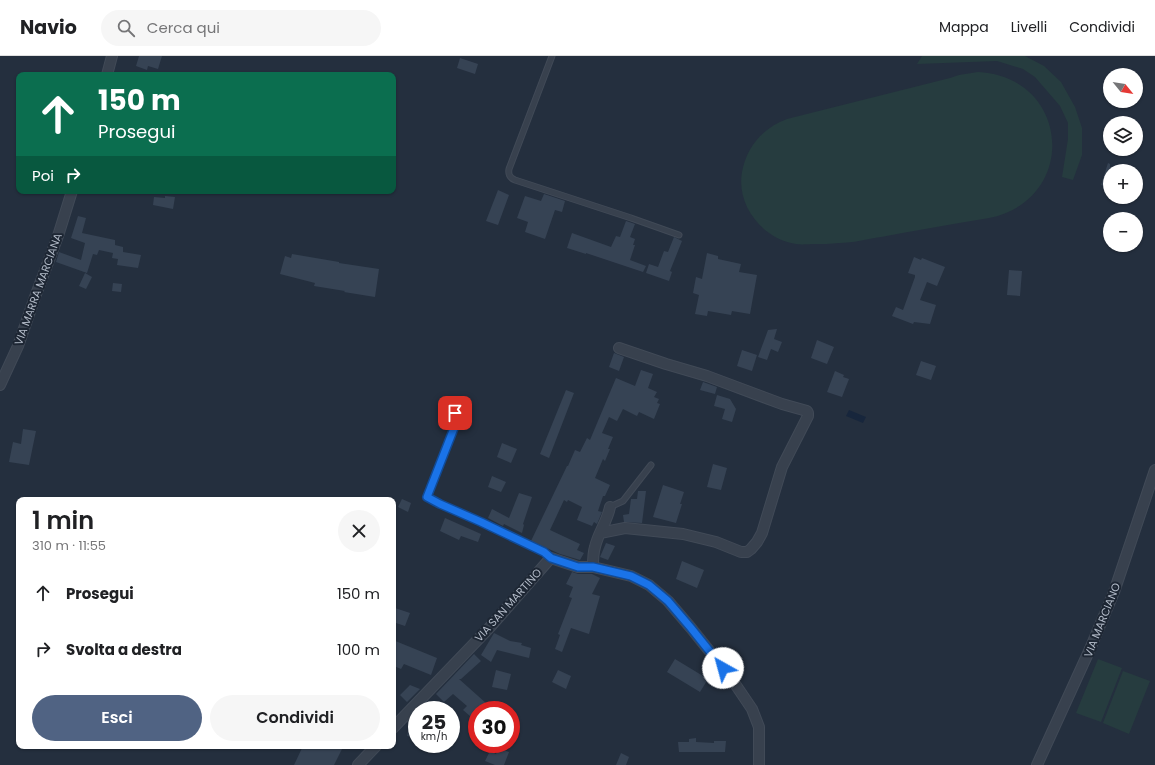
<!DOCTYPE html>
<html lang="it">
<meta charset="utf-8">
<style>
body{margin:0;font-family:Poppins,sans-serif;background:#f6f6f6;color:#202124;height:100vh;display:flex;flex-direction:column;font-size:15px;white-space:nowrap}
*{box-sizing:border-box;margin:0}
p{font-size:13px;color:#757577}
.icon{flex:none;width:22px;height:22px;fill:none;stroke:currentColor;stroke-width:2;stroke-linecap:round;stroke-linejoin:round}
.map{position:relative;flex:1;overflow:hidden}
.sheet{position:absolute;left:16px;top:441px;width:380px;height:252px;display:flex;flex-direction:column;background:#fff;border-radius:8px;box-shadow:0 1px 3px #0004}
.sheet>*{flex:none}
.top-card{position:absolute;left:16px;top:16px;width:380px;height:122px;border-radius:8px;box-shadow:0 1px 3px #0004;background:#0b6e4f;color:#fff;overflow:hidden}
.needle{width:26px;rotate:120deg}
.tools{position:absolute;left:1103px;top:12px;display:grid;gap:8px}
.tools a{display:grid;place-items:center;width:40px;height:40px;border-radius:50%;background:#fff;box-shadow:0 1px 3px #0004;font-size:20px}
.speed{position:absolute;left:408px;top:645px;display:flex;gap:8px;font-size:20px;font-weight:700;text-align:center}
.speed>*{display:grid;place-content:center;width:52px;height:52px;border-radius:50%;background:#fff;box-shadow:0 1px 3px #0004;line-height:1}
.speed small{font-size:10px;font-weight:400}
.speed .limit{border:6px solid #d22;background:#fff;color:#111}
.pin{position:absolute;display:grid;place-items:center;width:34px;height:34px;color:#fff;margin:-17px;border-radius:8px;box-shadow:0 2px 6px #0006}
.me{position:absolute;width:44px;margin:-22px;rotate:322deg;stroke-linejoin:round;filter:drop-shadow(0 0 3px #0008)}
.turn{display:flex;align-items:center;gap:14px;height:84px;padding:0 16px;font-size:18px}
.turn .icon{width:52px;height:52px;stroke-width:2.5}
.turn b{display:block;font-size:28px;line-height:34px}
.then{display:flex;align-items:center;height:38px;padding:0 16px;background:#0003;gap:8px;font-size:15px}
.round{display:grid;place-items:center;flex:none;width:42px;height:42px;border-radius:21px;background:#f6f6f6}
.head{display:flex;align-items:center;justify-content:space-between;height:68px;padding:0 16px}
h1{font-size:24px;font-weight:600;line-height:30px}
.primary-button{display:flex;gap:8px;margin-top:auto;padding:8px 16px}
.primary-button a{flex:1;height:46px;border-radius:24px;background:#506383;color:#fff;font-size:16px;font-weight:600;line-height:46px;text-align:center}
.primary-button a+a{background:#f6f6f6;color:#202124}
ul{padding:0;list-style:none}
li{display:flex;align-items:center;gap:12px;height:56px;padding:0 16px}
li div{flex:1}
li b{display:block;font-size:15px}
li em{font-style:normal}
header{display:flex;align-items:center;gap:24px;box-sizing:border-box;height:56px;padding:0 20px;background:#fff;border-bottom:1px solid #e0e0e0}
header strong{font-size:19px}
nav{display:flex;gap:22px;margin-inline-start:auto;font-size:14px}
.search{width:280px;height:36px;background:#f6f6f6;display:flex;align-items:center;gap:10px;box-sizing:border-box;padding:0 14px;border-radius:22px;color:#757577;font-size:15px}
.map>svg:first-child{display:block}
.green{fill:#263c3f}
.water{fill:#17263c}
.building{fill:#364354}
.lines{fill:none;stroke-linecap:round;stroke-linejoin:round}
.lane-casing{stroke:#414a57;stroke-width:7}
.street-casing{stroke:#414a57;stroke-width:12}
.lane{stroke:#38414e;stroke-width:5}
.street{stroke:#38414e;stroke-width:10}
.route-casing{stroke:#114b97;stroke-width:10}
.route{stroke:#1a73e8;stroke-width:7}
.labels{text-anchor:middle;stroke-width:4;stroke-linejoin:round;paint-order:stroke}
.street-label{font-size:11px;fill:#b4bcc9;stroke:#1d2633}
</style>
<header>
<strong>Navio</strong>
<div class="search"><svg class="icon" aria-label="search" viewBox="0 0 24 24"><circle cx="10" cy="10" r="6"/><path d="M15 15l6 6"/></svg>Cerca qui</div>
<nav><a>Mappa</a><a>Livelli</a><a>Condividi</a></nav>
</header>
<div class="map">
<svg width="1155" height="709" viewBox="0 0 1155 709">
<rect width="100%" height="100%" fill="#242f3e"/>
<path class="green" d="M922,0h103l19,10 17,16 14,25 7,21v27l-9,25 -11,-3 6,-38v-16l-8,-17 -25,-29 -12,-8 -26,-8 -80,3z
M978,16c93,5 101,128 11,146 -36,6 -72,12 -108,19 -14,2 -28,6 -42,6 -8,1 -16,1 -24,1 -6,0 -13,1 -19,0 -33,-5 -60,-38 -54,-72 5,-26 21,-44 45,-53l163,-41 9,-3z
M1098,603l24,9 -21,54 -25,-9z
M1123,615l27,10 -21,53 -26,-11z"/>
<path class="water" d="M849,354l17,7 -3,6 -17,-7z"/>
<path class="building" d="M139,0h23l-4,13 -10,-3 -1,4 -11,-4z
M460,2l18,6 -3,10 -18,-6z
M1108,107l2,1v24l-9,-3z
M498,134l11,5 -11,30 -12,-4z
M544,138l21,7 -3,11 -7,-2 -10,29 -20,-7 3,-10 -11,-4 8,-22 16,5z
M165,140l10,1 -2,12 -20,-4 1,-8 11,1z
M78,160l8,2 -4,15 33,7v5l8,2v5l18,3 -3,13 -21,-3 1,-6 -6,-1 1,-5 -14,-3 -2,5 -4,-1 -6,19 -31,-11 3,-10 22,8 4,-17 -14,-5z
M626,165l9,3 -5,13 5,2 -2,6h2l-5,15 16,6 -3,6 -57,-19v1l-19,-6 5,-15 39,14 5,-11 4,1z
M674,181l8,4 -12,30 2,1 -3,9 -23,-8 3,-9 9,3 6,-16 4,1z
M707,197l11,3v3l23,5 -2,8 18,3 -7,39 -18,-3 -1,4 -23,-4 -1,5 -12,-2 4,-19 -6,-2 3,-16 6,2z
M292,198l47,8v1l40,6 -4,28 -31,-5 1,-1 -31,-5 1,-3 -35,-9 5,-18 6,2z
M914,201l7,3 1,-2 23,9 -8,19 -10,-4 -7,18 16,5 -6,19 -16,-2 -1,2 -21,-8 4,-9 7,3 12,-33v-2l-7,-2z
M1009,214l13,1 -2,25 -13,-1z
M85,217l7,4 -6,12 -7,-3z
M113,227l9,1 -1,8 -9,-1z
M777,273l-3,10 8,3 -4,10 -7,-3 -4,11 -9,-3 10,-27z
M817,284l17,7 -7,17 -16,-6z
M742,294l15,5 -5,16 -15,-5z
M614,297l10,4 -5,14 -10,-4z
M921,305l15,5 -5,14 -15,-5z
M641,314l12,4 -5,14 9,4 -3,5 5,2 -2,4 3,1 -6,15 -15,-7 -2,4 -14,-7 -6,12 -8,-4 -7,16 11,4 -5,12h2l-5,12 -2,-2 -8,19 15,7 -5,11h-2l-5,15 4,1 -5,12 -3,-2 -2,4 -15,-6 5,-13 -14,-7 -1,2 -3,-2 -14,30 30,14 -3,6 7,3 -4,7 -20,-6 -29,-13 36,-75h1l7,-16 5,2 7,-14 3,2 26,-62 19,8z
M835,315l9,4 -1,2 6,2 -7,18 -15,-5z
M703,326l14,5 -2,7 -15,-4z
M566,334l8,3 -25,65 -9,-4z
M717,339l13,4 6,10 -4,13 -10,-3 3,-10 -11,-3z
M23,373l13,2 -7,34 -20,-3 4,-20 8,2z
M502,387l15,6 -6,14 -14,-6z
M713,408l14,4 -6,22 -14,-3z
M492,420l14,6 -5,10 -13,-5z
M663,429l21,7 -4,12h2l-6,19 -23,-6z
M638,435h8l-4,32 -18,-1 -1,-7 6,-1 2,-15h6z
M519,437l13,4 -9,27 1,1 -2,8 -18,-9 -1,2 -15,-8 4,-9 17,9z
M402,443l9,4 -3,9 -10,-5z
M445,462l36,16 -3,8 -17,-6 -2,4 -19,-9z
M606,487l9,3 -7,14 -8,-3z
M682,505l22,9 -7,18 -21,-9z
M572,516l6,2h14l8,4 -8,16 8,2 -11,38 -18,-6 -9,24 -7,-3 5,-14 -2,-1 14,-36 -3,-1 4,-10 -7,-3z
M395,552l15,5 -5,13 -12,-4v-8z
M494,577l16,8 12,2 -1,2 10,3 -2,10 -32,-8 -6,12 -10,-7z
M393,584l44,18 -6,17 -27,-11 -3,5 -7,-3 2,-3 -3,-1z
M474,598l7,7 -20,18h-2l28,25 -1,1 5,5h-14v12l-14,-12 4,-4 -14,-12 -9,8 -8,-8z
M675,603l33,20 -8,13 -33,-20z
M496,614l15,4 -4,16 -15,-3z
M558,614l13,6 -5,13 -14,-7z
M410,629l10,4 -13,13 -7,-7z
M417,658v24l-10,-2 3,-15z
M696,682v4l18,1v-2h12l-1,11h-46l-1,-10h11v-3z
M303,690h34l5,3 -8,16h-40z
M498,692l11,4 -5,13h-9l-10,-4 5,-10 6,3z
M621,697l8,4 -3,8h-10z"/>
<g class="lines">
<defs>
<path id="lane" d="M552,0l-43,113c-1,6 1,9 6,11l116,38 48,17
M455,357l1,10 -29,74 13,7 41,18 63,30 7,6
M610,451l13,-6 28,-36"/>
<path id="street" d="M107,19l5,-19
M0,329l18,-39 17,-49 23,-61 14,-45
M600,477l25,-5 58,6 33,8 25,10h6l4,-3 6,-7 5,-9 20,-66 26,-51v-3l-1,-2 -25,-7 -75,-28 -41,-12 -47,-16
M593,511c0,-6 0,-14 2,-20 3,-14 12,-25 15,-40
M393,672l98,-102 57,-65 3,-3 27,9h15l38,9 18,9 19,16 23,27 40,50 21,31 7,18v38
M358,709l18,-19
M1037,709l53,-116 24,-57 41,-122"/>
</defs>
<use href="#lane" class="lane-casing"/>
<use href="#street" class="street-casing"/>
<use href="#lane" class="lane"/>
<use href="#street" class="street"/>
</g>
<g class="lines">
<defs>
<path id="route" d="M455,357l1,10 -29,74 13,7 41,18 63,30 7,6 27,9h15l17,4 21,5 18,9 19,16 23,27 32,40"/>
</defs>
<use href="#route" class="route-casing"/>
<use href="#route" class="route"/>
</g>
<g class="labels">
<g class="street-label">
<text transform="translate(38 233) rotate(-70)" y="4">VIA MARRA MARCIANA</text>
<text transform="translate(508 549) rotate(-48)" y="4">VIA SAN MARTINO</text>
<text transform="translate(1102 564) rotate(-68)" y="4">VIA MARCIANO</text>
</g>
</g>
</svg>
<div class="tools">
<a><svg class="needle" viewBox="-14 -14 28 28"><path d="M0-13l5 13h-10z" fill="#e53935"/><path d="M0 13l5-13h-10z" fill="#757577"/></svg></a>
<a><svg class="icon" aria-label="layers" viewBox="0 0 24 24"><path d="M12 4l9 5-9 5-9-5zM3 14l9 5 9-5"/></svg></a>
<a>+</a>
<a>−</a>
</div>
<div class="speed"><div>25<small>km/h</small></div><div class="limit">30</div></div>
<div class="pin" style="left:455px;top:357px;background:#d93025"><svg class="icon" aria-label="arrive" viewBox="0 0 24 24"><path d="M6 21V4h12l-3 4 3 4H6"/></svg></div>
<svg class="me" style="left:723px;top:612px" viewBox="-20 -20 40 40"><circle r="19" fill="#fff"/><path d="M0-13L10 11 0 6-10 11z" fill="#1a73e8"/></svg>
<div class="top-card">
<div class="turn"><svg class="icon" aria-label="ahead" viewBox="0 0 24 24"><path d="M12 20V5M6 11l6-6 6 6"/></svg><div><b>150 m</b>Prosegui</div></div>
<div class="then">Poi<svg class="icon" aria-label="right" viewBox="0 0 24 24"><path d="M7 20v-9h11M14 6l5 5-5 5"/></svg></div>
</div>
<section class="sheet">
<div class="head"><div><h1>1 min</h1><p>310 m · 11:55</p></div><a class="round"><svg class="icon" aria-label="close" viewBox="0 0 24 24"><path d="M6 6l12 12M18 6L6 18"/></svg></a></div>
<ul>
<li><svg class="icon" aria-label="ahead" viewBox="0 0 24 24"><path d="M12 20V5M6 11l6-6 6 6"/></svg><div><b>Prosegui</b></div><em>150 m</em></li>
<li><svg class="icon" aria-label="right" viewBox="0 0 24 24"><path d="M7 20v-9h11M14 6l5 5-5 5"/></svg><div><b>Svolta a destra</b></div><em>100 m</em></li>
</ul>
<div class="primary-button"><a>Esci</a><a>Condividi</a></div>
</section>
</div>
